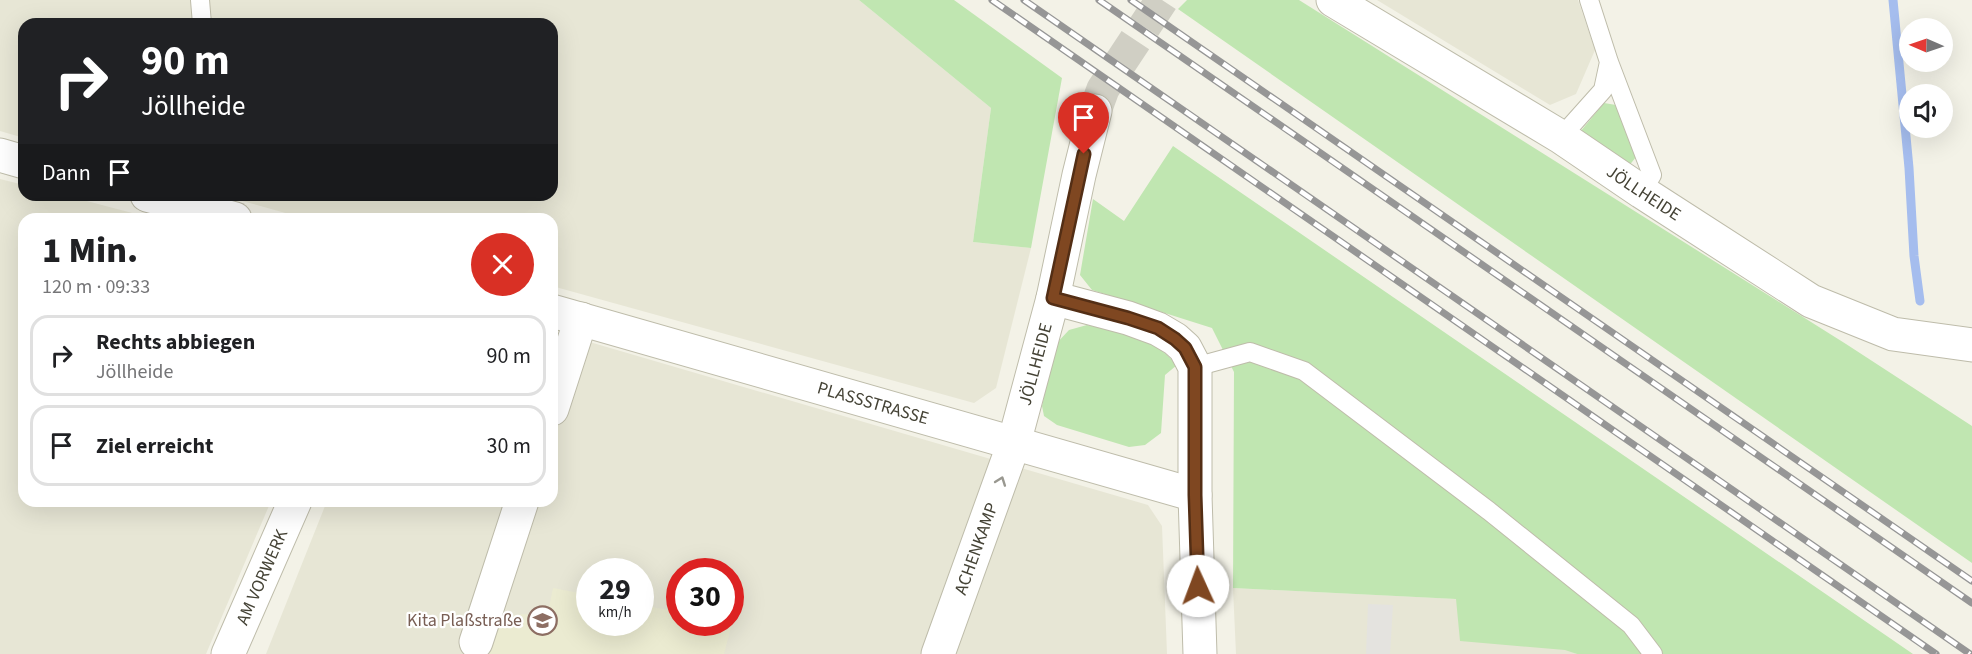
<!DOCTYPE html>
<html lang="de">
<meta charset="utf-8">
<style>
body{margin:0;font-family:"Source Sans 3",sans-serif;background:#f6f6f6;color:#202124;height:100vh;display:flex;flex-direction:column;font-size:22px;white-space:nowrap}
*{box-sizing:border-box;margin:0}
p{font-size:20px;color:#757577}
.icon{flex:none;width:33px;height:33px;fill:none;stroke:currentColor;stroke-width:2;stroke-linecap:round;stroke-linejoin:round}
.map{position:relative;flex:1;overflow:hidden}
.panel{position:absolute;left:18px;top:213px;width:540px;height:294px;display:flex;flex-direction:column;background:#fff;border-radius:18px;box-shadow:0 6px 24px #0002}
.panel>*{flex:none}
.banner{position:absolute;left:18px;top:18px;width:540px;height:183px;border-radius:18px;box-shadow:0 6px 24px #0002;background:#202124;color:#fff;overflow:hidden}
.needle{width:39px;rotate:272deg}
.buttons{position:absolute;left:1899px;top:18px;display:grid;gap:12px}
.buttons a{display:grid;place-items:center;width:54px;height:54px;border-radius:50%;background:#fff;box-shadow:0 6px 24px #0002;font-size:30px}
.speed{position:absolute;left:576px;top:558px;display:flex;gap:12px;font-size:30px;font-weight:700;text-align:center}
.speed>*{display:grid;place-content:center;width:78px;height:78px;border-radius:50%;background:#fff;box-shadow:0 6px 24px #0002;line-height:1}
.speed small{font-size:15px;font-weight:400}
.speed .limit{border:9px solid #d22;background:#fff;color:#111}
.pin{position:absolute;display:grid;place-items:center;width:51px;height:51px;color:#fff;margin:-62px -26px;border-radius:50% 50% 50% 0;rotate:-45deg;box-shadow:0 0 6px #0007}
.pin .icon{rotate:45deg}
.me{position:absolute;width:66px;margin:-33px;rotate:358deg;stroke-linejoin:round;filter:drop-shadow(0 0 4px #0008)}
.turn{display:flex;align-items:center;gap:21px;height:126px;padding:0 24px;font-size:27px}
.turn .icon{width:78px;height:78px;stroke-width:2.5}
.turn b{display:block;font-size:42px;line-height:51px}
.then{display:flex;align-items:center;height:57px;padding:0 24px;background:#0003;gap:12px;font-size:22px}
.round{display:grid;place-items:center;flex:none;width:63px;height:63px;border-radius:32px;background:#f6f6f6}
.headline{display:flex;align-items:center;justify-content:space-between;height:102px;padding:0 24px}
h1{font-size:36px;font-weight:800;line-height:45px}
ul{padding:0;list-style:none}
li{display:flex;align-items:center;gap:18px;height:81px;margin:0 12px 9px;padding:0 12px;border:3px solid #e0e0e0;border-radius:18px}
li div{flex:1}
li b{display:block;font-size:22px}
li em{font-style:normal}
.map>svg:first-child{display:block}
.residential{fill:#e7e6d5;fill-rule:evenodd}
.education{fill:#ebebd1}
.green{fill:#c0e6b1}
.parking{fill:#e4e3df}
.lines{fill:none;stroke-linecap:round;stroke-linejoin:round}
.stream{stroke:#a5bdee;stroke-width:9}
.street-tunnel{stroke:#d0cfc4;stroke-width:33;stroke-dasharray:33 16;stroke-linecap:butt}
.lane-casing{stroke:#bebcaa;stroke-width:20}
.street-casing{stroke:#bebcaa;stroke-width:35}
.lane{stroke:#fff;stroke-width:18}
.street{stroke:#fff;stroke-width:33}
.rail-casing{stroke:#969696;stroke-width:7}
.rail{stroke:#fff;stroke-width:4.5;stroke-dasharray:14;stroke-linecap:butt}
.oneway{stroke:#999890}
.route-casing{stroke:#532e15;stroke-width:15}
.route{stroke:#7f4721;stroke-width:10}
.labels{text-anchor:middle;stroke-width:4.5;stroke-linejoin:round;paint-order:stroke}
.street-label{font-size:18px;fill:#454336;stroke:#fff}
.education-label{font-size:18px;fill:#785e54;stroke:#fff;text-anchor:end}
</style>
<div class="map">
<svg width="1972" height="654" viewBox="0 0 1972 654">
<rect width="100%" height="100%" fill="#f3f2e7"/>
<path class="residential" d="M0,0h859l132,108 -18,134 58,6 -35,140 -22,15 -422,-117v-67h-245l-86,-24h331v-171h-528v114l-24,-7z
M1377,0h201l17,50 -19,44 -26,11z
M0,179l24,6v10h40l91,24h-131v282h247l-65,153h-206z
M552,331l596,174 14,21 5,128h-901l61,-153h225zM590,572h50v50h-50zM680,572h50v50h-50z
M1233,588l224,11 120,55h-341z"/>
<path class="education" d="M553,588l36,7 1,27h50l1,-17 38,7 1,10 52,1 -8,31h-245l22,-38 24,-2 22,4z"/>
<path class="green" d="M859,0h95l108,78 -31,170 -58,-6 18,-134z
M1187,0h112l547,344 126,82v137l-794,-554z
M1604,103l12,2 20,52 -8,10 -48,-35z
M1173,146l740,508h-336l-12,-4 -105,-9 -4,-42 -223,-11 1,-216 -22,-44 -120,-38 -12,-15 13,-76 31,22z
M1087,325c38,8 63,10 90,40l-12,10 -4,58 -16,12 -16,2 -72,-22 -13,-9 -2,-10 13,-61 14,-15z"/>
<path class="parking" d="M1368,604l25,1 -3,49h-24z"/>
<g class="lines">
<path class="stream" d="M1893,0l16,168 5,88 6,45"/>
<path class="street-tunnel" d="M1095,111l8,-22 59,-89"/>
<defs>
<path id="lane" d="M200,0l2,24
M1589,0l20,62 43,113 -10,17
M1561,137l42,-47 6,-28
M1195,367l55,-15 54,19 185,140 142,114 22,29"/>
<g id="street">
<path id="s1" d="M1333,0l228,137 81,55 169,109 82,33 79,11"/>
<path d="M0,155l24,7"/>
<path d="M147,195l88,24"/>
<path d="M1053,298l75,20 30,11 17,10 10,9 10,19v128l5,159"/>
<path id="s2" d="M552,311l643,184"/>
<path d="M552,409l29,-90"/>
<path d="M476,642l46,-141"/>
<path id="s3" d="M228,654l67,-153"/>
<path id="s4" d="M938,654l76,-211 39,-145 26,-123 16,-64"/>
</g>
</defs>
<use href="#lane" class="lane-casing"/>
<use href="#street" class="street-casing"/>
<use href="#lane" class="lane"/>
<use href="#street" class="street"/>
<defs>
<path id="rail" d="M992,0l944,654
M1024,0l946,654
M1099,0l873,603
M1131,0l841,581"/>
</defs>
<use href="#rail" class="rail-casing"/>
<use href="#rail" class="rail"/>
</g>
<defs><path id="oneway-chevron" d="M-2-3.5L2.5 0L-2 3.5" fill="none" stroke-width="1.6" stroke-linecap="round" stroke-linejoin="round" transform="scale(1.5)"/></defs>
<use class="oneway" href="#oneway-chevron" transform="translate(1001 481) rotate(-70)"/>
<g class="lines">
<defs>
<path id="route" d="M1084,154l-31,144 75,20 30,10 17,11 10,9 10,19v128l3,91"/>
</defs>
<use href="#route" class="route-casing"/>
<use href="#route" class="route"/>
</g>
<defs>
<symbol id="school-ring" viewBox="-11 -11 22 22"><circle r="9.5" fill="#fff" stroke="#8d6e63" stroke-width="1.5"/><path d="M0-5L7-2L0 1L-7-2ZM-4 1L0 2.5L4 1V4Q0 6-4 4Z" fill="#8d6e63"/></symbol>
</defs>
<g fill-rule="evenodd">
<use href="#school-ring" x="526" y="604" width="33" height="33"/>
</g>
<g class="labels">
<g class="street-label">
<text dy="6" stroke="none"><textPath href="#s1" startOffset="366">JÖLLHEIDE</textPath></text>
<text dy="6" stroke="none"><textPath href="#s4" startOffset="306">JÖLLHEIDE</textPath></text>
<text dy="6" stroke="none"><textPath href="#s2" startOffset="334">PLASSSTRASSE</textPath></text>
<text dy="6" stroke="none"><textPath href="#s4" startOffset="112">ACHENKAMP</textPath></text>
<text dy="6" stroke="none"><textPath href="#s3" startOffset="84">AM VORWERK</textPath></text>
</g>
<g class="education-label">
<text x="522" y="626">Kita Plaßstraße</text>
</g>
</g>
</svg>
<div class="buttons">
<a><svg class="needle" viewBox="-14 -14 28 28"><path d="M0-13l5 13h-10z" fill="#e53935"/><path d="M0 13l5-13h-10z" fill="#757577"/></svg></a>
<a><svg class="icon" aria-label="sound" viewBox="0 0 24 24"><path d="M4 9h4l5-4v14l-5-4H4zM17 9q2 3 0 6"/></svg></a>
</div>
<div class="speed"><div>29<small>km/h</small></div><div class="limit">30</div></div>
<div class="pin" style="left:1084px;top:154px;background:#d93025"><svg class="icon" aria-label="arrive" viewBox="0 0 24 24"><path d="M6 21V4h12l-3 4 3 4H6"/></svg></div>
<svg class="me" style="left:1198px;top:586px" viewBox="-20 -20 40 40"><circle r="19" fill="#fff"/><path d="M0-13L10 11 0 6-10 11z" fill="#7f4721"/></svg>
<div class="banner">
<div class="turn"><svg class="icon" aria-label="right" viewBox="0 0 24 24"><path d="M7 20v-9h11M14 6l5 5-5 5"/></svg><div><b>90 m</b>Jöllheide</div></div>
<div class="then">Dann<svg class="icon" aria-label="arrive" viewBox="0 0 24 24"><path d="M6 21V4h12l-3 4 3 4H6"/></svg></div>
</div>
<section class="panel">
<div class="headline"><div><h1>1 Min.</h1><p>120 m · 09:33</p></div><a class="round" style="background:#d93025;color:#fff"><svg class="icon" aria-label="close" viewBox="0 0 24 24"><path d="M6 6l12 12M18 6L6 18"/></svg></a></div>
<ul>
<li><svg class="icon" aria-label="right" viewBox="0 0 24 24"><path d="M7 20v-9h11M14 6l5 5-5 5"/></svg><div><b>Rechts abbiegen</b><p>Jöllheide</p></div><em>90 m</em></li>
<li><svg class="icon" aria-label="arrive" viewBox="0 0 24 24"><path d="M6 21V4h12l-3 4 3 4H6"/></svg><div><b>Ziel erreicht</b></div><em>30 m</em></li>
</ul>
</section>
</div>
